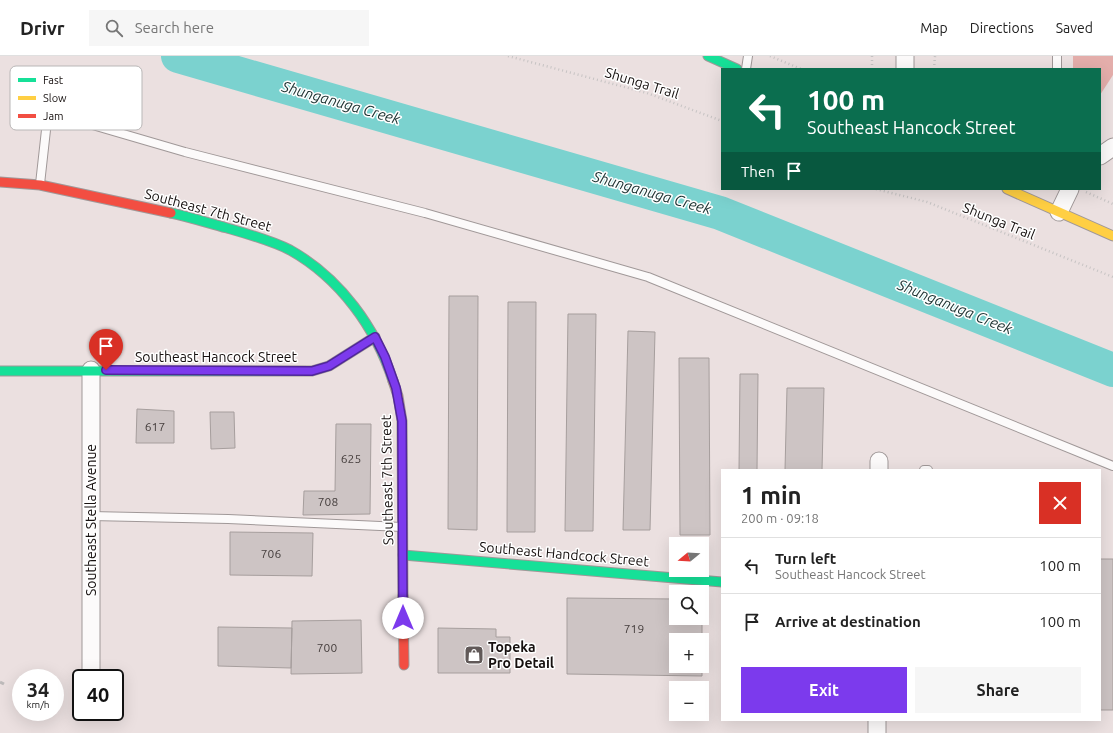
<!DOCTYPE html>
<meta charset="utf-8">
<style>
body{margin:0;font-family:Ubuntu,sans-serif;background:#f6f6f6;color:#222;height:100vh;display:flex;flex-direction:column;font-size:15px;white-space:nowrap}
*{box-sizing:border-box;margin:0}
p{font-size:13px;color:#767676}
.icon{flex:none;width:22px;height:22px;fill:none;stroke:currentColor;stroke-width:2;stroke-linecap:round;stroke-linejoin:round}
.map{position:relative;flex:1;overflow:hidden}
.drawer{position:absolute;left:721px;top:413px;width:380px;height:252px;display:flex;flex-direction:column;background:#fff;border-radius:0px;box-shadow:0 4px 16px #0002}
.drawer>*{flex:none}
.top-card{position:absolute;left:721px;top:12px;width:380px;height:122px;border-radius:0px;box-shadow:0 4px 16px #0002;background:#0b6e4f;color:#fff;overflow:hidden}
.needle{width:26px;rotate:252deg}
.fabs{position:absolute;left:669px;top:481px;display:grid;gap:8px}
.fabs a{display:grid;place-items:center;width:40px;height:40px;border-radius:0px;background:#fff;box-shadow:0 4px 16px #0002;font-size:20px}
.speed{position:absolute;left:12px;top:613px;display:flex;gap:8px;font-size:20px;font-weight:700;text-align:center}
.speed>*{display:grid;place-content:center;width:52px;height:52px;border-radius:50%;background:#fff;box-shadow:0 4px 16px #0002;line-height:1}
.speed small{font-size:10px;font-weight:400}
.speed .limit{border:2px solid #111;border-radius:6px;background:#fff;color:#111}
.pin{position:absolute;display:grid;place-items:center;width:34px;height:34px;color:#fff;margin:-41px -17px;border-radius:50% 50% 50% 0;rotate:-45deg;box-shadow:0 0 4px #0007}
.pin .icon{rotate:45deg}
.me{position:absolute;width:44px;margin:-22px;rotate:0deg;stroke-linejoin:round;filter:drop-shadow(0 0 3px #0008)}
.turn{display:flex;align-items:center;gap:14px;height:84px;padding:0 20px;font-size:18px}
.turn .icon{width:52px;height:52px;stroke-width:2.5}
.turn b{display:block;font-size:28px;line-height:34px}
.then{display:flex;align-items:center;height:38px;padding:0 20px;background:#0003;gap:8px;font-size:15px}
.round{display:grid;place-items:center;flex:none;width:42px;height:42px;border-radius:0px;background:#f6f6f6}
.summary{display:flex;align-items:center;justify-content:space-between;height:68px;padding:0 20px}
h1{font-size:24px;font-weight:700;line-height:30px}
.action{display:flex;gap:8px;margin-top:auto;padding:8px 20px}
.action a{flex:1;height:46px;border-radius:0px;background:#7c3aed;color:#fff;font-size:16px;font-weight:700;line-height:46px;text-align:center}
.action a+a{background:#f6f6f6;color:#222}
ul{padding:0;list-style:none}
li{display:flex;align-items:center;gap:12px;height:56px;padding:0 20px;border-top:1px solid #e0e0e0}
li div{flex:1}
li b{display:block;font-size:15px}
li em{font-style:normal}
header{display:flex;align-items:center;gap:24px;box-sizing:border-box;height:56px;padding:0 20px;background:#fff;border-bottom:1px solid #e0e0e0}
header strong{font-size:19px}
nav{display:flex;gap:22px;margin-inline-start:auto;font-size:14px}
.search{width:280px;height:36px;background:#f6f6f6;display:flex;align-items:center;gap:10px;box-sizing:border-box;padding:0 14px;border-radius:0px;color:#767676;font-size:15px}
.map>svg:first-child{display:block}
.forest{fill:#e4aeab}
.lines{fill:none;stroke-linecap:round;stroke-linejoin:round}
.river{stroke:#7bd2cf;stroke-width:34}
.building{fill:#cdc4c4;stroke:#a69e9d}
.lane-casing{stroke:#a09898;stroke-width:10}
.street-casing{stroke:#a09898;stroke-width:19}
.fast-casing{stroke:#a09898;stroke-width:11}
.slow-casing{stroke:#a09898;stroke-width:11}
.jam-casing{stroke:#a09898;stroke-width:11}
.path{stroke:#c6c3c3;stroke-width:2.5;stroke-dasharray:1 3;stroke-linecap:butt}
.lane{stroke:#fcfafa;stroke-width:8}
.street{stroke:#fcfafa;stroke-width:17}
.fast{stroke:#16e098;stroke-width:9}
.slow{stroke:#ffcf43;stroke-width:9}
.jam{stroke:#f24e42;stroke-width:9}
.rail{stroke:#bdbaba;stroke-width:3;stroke-dasharray:7 7;stroke-linecap:butt}
.route-casing{stroke:#51269a;stroke-width:10}
.route{stroke:#7c3aed;stroke-width:7}
.labels{text-anchor:middle;stroke-width:3;stroke-linejoin:round;paint-order:stroke}
.number-label{font-size:12px;fill:#443d3c}
.street-label{font-size:14px;fill:#16100f;stroke:#fff}
.poi-label{font-size:14px;font-weight:bold;fill:#16100f;stroke:#fff;text-anchor:start}
.water-label{font-size:15px;font-style:italic;fill:#1d3332;stroke:#fff}
.key{fill:#fff;stroke:#b9b7b7;stroke-width:1}
.key-label{font-size:11px;fill:#16100f}
</style>
<header>
<strong>Drivr</strong>
<div class="search"><svg class="icon" aria-label="search" viewBox="0 0 24 24"><circle cx="10" cy="10" r="6"/><path d="M15 15l6 6"/></svg>Search here</div>
<nav><a>Map</a><a>Directions</a><a>Saved</a></nav>
</header>
<div class="map">
<svg width="1113" height="677" viewBox="0 0 1113 677">
<rect width="100%" height="100%" fill="#ebe0e0"/>
<path class="forest" d="M1073,0h40v19l-13,20v-26h-27z"/>
<g class="lines">
<path class="river" d="M178,0l542,157 393,157"/>
</g>
<path class="building" d="M449,240h29l-1,234 -29,-1z
M508,246h28l-1,230h-28z
M568,258h28l-3,217h-28z
M628,275l27,1 -5,198h-27z
M679,302h30l1,177h-30z
M740,318h18l-1,96h-18z
M787,332h37l-2,82h-37z
M137,353l37,2v32h-38z
M210,356h24l1,36 -24,1z
M336,368h35l-1,90 -67,1 1,-24h31z
M230,476l83,1 -1,43 -82,-1z
M1100,503h13v151h-13z
M567,542l109,1v19h26v22h-26v26h26v10l-135,-2z
M361,564l1,53 -71,1 1,-53z
M218,571l74,1 -1,40 -73,-2z
M438,572l58,1v8h14v36h-72z"/>
<g class="lines">
<defs>
<path id="lane" d="M746,13l2,-13
M1057,13v-13
M25,51l23,5 -8,72
M48,56l137,40 240,61 223,64 465,189
M924,414h4
M91,460l137,3 174,8"/>
<path id="street" d="M905,13v-13
M1100,100l13,-9
M1059,156l11,-23
M91,314v299
M879,414v-9
M877,677v-13"/>
<path id="fast" d="M708,0l29,13
M171,157c19,4 37,10 56,15 21,6 43,12 63,22 50,28 86,78 103,131
M0,315h312l17,-5 46,-29
M403,499l319,27"/>
<path id="slow" d="M1007,133l106,47
M393,325l5,15 4,25 1,175"/>
<path id="jam" d="M0,126l40,3 131,28
M403,540l1,69"/>
</defs>
<use href="#lane" class="lane-casing"/>
<use href="#street" class="street-casing"/>
<use href="#fast" class="fast-casing"/>
<use href="#slow" class="slow-casing"/>
<use href="#jam" class="jam-casing"/>
<path class="path" d="M508,0l139,37 75,28
M770,0l31,13
M872,13v-13
M934,13l1,-13
M876,133l51,13 186,75
M1086,136l27,12"/>
<use href="#lane" class="lane"/>
<use href="#street" class="street"/>
<use href="#fast" class="fast"/>
<use href="#slow" class="slow"/>
<use href="#jam" class="jam"/>
<path class="rail" d="M0,626l4,2"/>
</g>
<g class="lines">
<defs>
<path id="route" d="M106,314l206,1 17,-5 46,-29 10,20 11,31 6,33 1,197"/>
</defs>
<use href="#route" class="route-casing"/>
<use href="#route" class="route"/>
</g>
<defs>
<symbol id="shop-square" viewBox="-11 -11 22 22"><rect x="-9" y="-9" width="18" height="18" rx="4" fill="#615958" stroke="#fff"/><path d="M-5-2.5h2.3a2.7 3.5 0 0 1 5.4 0H5L5.5 6h-11ZM-1.5-2.5h3a1.5 2.3 0 0 0-3 0Z" fill="#fff"/></symbol>
</defs>
<g fill-rule="evenodd">
<use href="#shop-square" x="463" y="588" width="22" height="22"/>
</g>
<g class="labels">
<g class="number-label">
<text x="155" y="375">617</text>
<text x="351" y="407">625</text>
<text x="328" y="450">708</text>
<text x="271" y="502">706</text>
<text x="634" y="577">719</text>
<text x="327" y="596">700</text>
</g>
<g class="street-label">
<text transform="translate(642 27) rotate(17)" y="5">Shunga Trail</text>
<text transform="translate(208 154) rotate(15)" y="5">Southeast 7th Street</text>
<text transform="translate(999 165) rotate(22)" y="5">Shunga Trail</text>
<text x="216" y="306">Southeast Hancock Street</text>
<text transform="translate(387 424) rotate(-91)" y="5">Southeast 7th Street</text>
<text transform="translate(91 464) rotate(-90)" y="5">Southeast Stella Avenue</text>
<text transform="translate(564 498) rotate(5)" y="5">Southeast Handcock Street</text>
</g>
<g class="poi-label">
<text x="488" y="596">Topeka<tspan x="488" dy="16">Pro Detail</tspan></text>
</g>
<g class="water-label">
<text transform="translate(341 47) rotate(16)" y="5">Shunganuga Creek</text>
<text transform="translate(652 137) rotate(16)" y="5">Shunganuga Creek</text>
<text transform="translate(955 251) rotate(22)" y="5">Shunganuga Creek</text>
</g>
</g>
<rect x="10" y="10" width="132" height="64" rx="6" class="key"/>
<rect x="18" y="22" width="18" height="4" fill="#16e098"/>
<rect x="18" y="40" width="18" height="4" fill="#ffcf43"/>
<rect x="18" y="58" width="18" height="4" fill="#f24e42"/>
<g class="key-label">
<text x="43" y="28">Fast</text>
<text x="43" y="46">Slow</text>
<text x="43" y="64">Jam</text>
</g>
</svg>
<div class="fabs">
<a><svg class="needle" viewBox="-14 -14 28 28"><path d="M0-13l5 13h-10z" fill="#e53935"/><path d="M0 13l5-13h-10z" fill="#767676"/></svg></a>
<a><svg class="icon" aria-label="search" viewBox="0 0 24 24"><circle cx="10" cy="10" r="6"/><path d="M15 15l6 6"/></svg></a>
<a>+</a>
<a>−</a>
</div>
<div class="speed"><div>34<small>km/h</small></div><div class="limit">40</div></div>
<div class="pin" style="left:106px;top:314px;background:#d93025"><svg class="icon" aria-label="arrive" viewBox="0 0 24 24"><path d="M6 21V4h12l-3 4 3 4H6"/></svg></div>
<svg class="me" style="left:403px;top:562px" viewBox="-20 -20 40 40"><circle r="19" fill="#fff"/><path d="M0-13L10 11 0 6-10 11z" fill="#7c3aed"/></svg>
<div class="top-card">
<div class="turn"><svg class="icon" aria-label="left" viewBox="0 0 24 24"><path d="M17 20v-9H6M10 6l-5 5 5 5"/></svg><div><b>100 m</b>Southeast Hancock Street</div></div>
<div class="then">Then<svg class="icon" aria-label="arrive" viewBox="0 0 24 24"><path d="M6 21V4h12l-3 4 3 4H6"/></svg></div>
</div>
<section class="drawer">
<div class="summary"><div><h1>1 min</h1><p>200 m · 09:18</p></div><a class="round" style="background:#d93025;color:#fff"><svg class="icon" aria-label="close" viewBox="0 0 24 24"><path d="M6 6l12 12M18 6L6 18"/></svg></a></div>
<ul>
<li><svg class="icon" aria-label="left" viewBox="0 0 24 24"><path d="M17 20v-9H6M10 6l-5 5 5 5"/></svg><div><b>Turn left</b><p>Southeast Hancock Street</p></div><em>100 m</em></li>
<li><svg class="icon" aria-label="arrive" viewBox="0 0 24 24"><path d="M6 21V4h12l-3 4 3 4H6"/></svg><div><b>Arrive at destination</b></div><em>100 m</em></li>
</ul>
<div class="action"><a>Exit</a><a>Share</a></div>
</section>
</div>
